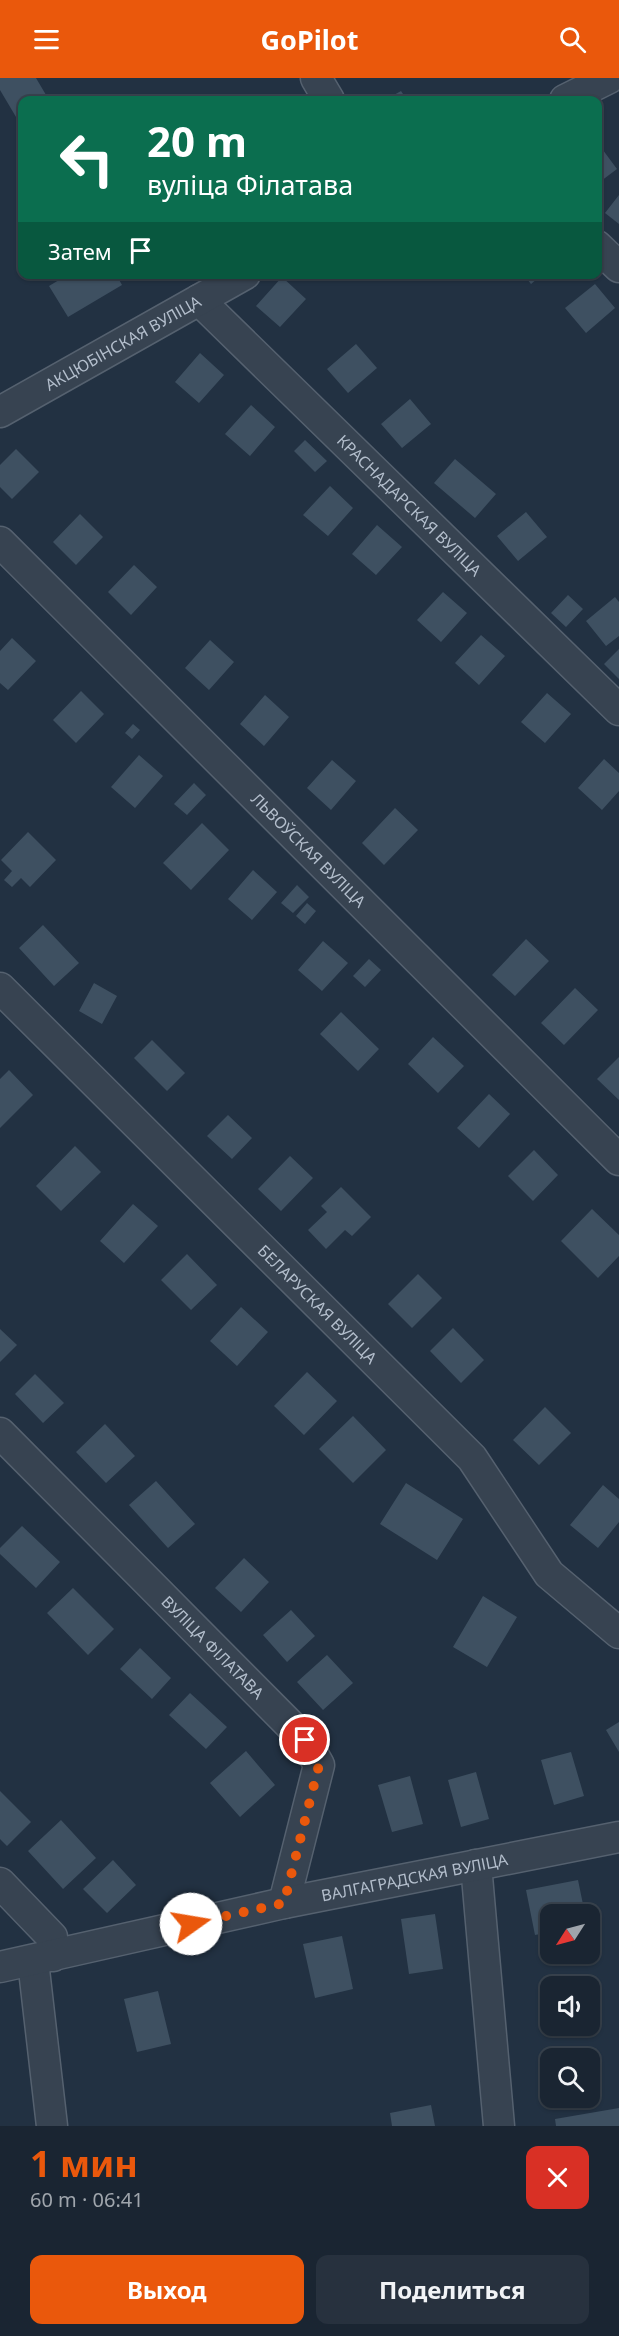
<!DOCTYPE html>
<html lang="ru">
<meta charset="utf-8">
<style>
body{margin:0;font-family:"Noto Sans",sans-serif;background:#27313e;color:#f1f3f6;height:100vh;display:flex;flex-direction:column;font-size:22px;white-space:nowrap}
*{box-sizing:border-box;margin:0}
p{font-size:20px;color:#9fa5ac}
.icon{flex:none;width:33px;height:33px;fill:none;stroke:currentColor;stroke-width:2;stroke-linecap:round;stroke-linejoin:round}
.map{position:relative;height:2048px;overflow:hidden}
.side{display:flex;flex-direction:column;background:#1a2532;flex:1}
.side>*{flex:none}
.guide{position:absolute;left:18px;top:18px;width:584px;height:183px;border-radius:12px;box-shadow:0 2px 4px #0004,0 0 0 2px #38424d;background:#0b6e4f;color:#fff;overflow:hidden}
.needle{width:39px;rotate:234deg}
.controls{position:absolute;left:540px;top:1826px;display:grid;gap:12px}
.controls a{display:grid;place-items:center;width:60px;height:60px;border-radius:12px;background:#1a2532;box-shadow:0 2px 4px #0004,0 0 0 2px #38424d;font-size:30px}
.pin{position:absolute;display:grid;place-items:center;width:51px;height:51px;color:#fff;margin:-26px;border:3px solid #fff;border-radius:50%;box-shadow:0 2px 6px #0007}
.me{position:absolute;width:66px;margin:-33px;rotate:77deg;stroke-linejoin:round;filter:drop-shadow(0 0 4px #0008)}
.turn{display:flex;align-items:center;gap:21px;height:126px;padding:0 30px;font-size:27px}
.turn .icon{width:78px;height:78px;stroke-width:2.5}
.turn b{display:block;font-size:42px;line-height:51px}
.then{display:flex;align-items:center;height:57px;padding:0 30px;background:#0003;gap:12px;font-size:22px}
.round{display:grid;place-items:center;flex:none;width:63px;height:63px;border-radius:12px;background:#27313e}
.headline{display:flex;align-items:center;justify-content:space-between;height:102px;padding:0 30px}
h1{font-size:36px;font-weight:700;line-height:45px;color:#ea580c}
.action{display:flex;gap:12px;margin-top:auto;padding:12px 30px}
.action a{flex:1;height:69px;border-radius:12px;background:#ea580c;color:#fff;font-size:24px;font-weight:700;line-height:69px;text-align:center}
.action a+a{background:#27313e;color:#f1f3f6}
header{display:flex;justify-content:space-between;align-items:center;height:78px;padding:0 30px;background:#ea580c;color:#fff;font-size:27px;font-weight:700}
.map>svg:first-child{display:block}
.building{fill:#3e5061}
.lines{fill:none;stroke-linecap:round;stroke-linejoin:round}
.minor-casing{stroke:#55616f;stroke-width:33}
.minor{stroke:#374351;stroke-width:30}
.route{stroke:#ea580c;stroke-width:10;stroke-dasharray:0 18}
.labels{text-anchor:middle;stroke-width:6;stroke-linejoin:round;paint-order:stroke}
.street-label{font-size:16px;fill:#b3becc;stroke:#1b2836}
</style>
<header><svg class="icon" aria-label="menu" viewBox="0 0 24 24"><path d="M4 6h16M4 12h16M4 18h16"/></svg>GoPilot<svg class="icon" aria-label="search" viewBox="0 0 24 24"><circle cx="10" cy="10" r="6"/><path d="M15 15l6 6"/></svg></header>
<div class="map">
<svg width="619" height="2048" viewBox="0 0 619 2048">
<rect width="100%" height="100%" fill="#223142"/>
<path class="building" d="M0,0h36l13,22h-27v20l-3,2 -19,-32z
M401,13l6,9h-22z
M597,64l20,27 -20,15z
M619,117v29l-14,-11z
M69,196h47l6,11 -54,32 -19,-31z
M523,196h20l-12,10z
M282,199l24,22 -26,28 -24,-21z
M595,206l20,24 -29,25 -21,-25z
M356,266l21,24 -29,25 -21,-24z
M200,275l24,22 -25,28 -24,-21z
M410,321l21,25 -29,24 -21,-24z
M251,327l24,22 -25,29 -25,-22z
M305,362l22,21 -12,11 -21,-21z
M16,371l23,23 -27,27 -12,-12v-22z
M455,381l41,35 -21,24 -41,-35z
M330,408l23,22 -25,28 -25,-21z
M526,434l21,25 -29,24 -21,-25z
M80,436l23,23 -27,28 -23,-23z
M377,447l25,22 -26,28 -24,-21z
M134,487l23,22 -26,28 -23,-23z
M443,514l24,21 -26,29 -24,-22z
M568,517l15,14 -17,18 -15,-14z
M615,519l4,5v34l-13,10 -20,-25z
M481,557l24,21 -26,29 -24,-22z
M12,560l24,23 -28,29 -8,-7v-32z
M210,562l24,22 -25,28 -24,-22z
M619,571v30l-15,-15z
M81,613l23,23 -28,29 -23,-23z
M547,615l24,21 -26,29 -24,-21z
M265,617l24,22 -25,29 -24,-22z
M133,646l7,6 -8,9 -7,-6z
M139,677l24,21 -28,32 -24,-21z
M604,681l15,14v18l-17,19 -24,-22z
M332,682l24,21 -25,29 -24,-22z
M194,705l12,12 -19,20 -13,-11z
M395,730l23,22 -34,35 -22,-22z
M202,745l27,27 -38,40 -28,-27z
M28,754l28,28 -26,27 -9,-9 -9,9 -8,-7 8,-9 -11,-11z
M253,792l24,22 -25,28 -24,-21z
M297,807l12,12 -16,16 -12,-10z
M307,825l9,8 -11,13 -9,-8z
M43,847l36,38 -25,23 -35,-38z
M526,861l23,22 -34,35 -23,-21z
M323,863l25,22 -26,28 -24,-21z
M369,881l12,11 -16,17 -12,-11z
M94,905l23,13 -15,28 -23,-13z
M575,910l23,22 -34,35 -23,-22z
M341,934l38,37 -21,22 -38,-37z
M433,959l31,29 -26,27 -30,-29z
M152,962l33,33 -18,18 -33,-33z
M619,979v43l-22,-21z
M9,992l24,25 -33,33v-49z
M489,1016l21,20 -31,34 -22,-20z
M228,1037l24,23 -20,21 -25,-23z
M75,1068l26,26 -40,39 -25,-25z
M534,1072l24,25 -25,26 -25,-25z
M290,1078l23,22 -32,33 -23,-22z
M341,1109l30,30 -19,19 -7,-6 -19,19 -18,-19 19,-18 -6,-6z
M133,1126l25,22 -34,37 -24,-22z
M592,1131l27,26v21l-21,22 -37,-37z
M187,1176l30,31 -26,25 -30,-30z
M418,1196l24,24 -30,30 -24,-24z
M241,1229l27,25 -31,34 -27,-25z
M453,1250l31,32 -23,23 -31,-32z
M0,1251l17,16 -17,17z
M307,1294l30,29 -33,34 -30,-29z
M35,1296l29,29 -21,20 -28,-29z
M545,1329l26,26 -32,32 -26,-25z
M353,1338l33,34 -33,33 -34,-34z
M105,1346l30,32 -29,27 -30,-31z
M156,1403l39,43 -27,24 -39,-43z
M406,1405l57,36 -26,41 -57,-36z
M603,1407l16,14v23l-21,26 -28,-23z
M22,1448l38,36 -24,26 -36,-34v-6z
M244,1480l25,24 -28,30 -26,-24z
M73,1510l41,41 -26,26 -41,-42z
M483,1518l34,21 -30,50 -34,-20z
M291,1532l24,26 -28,26 -24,-27z
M140,1570l31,30 -19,21 -32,-30z
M327,1577l26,28 -30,27 -26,-28z
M190,1615l37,34 -21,22 -37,-34z
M619,1644v30l-13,-22z
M246,1673l29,34 -35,32 -30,-34z
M571,1674l13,44 -30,9 -13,-45z
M476,1694l13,47 -28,8 -13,-47z
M410,1698l13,48 -31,8 -14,-47z
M0,1713l31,31 -24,24 -7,-7z
M61,1742l35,38 -33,31 -35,-38z
M113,1782l23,25 -29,28 -24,-24z
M578,1802l7,34h-35v18l-15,3 -9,-45z
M435,1836l8,55 -34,5 -8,-55z
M342,1858l11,53 -38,9 -12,-54z
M158,1913l13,53 -34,8 -13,-53z
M431,2027l4,21h-43l-2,-13z
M619,2030v18h-63l-1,-7z"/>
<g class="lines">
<defs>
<g id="minor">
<path d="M316,0l13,22"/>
<path d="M565,22l44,-22"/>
<path d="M597,168l22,21"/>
<path id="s1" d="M199,222l420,410"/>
<path id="s2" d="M0,334l245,-138"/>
<path id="s3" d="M0,464l619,618"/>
<path id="s4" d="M0,910l472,470 77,116 70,59"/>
<path id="s5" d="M0,1355l305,307 14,25 -35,138"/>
<path d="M476,1787l23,261"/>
<path d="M0,1805l52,54 1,19"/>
<path d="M33,1883l19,165"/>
<path id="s6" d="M0,1889l284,-64 335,-66"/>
</g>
</defs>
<use href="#minor" class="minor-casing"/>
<use href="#minor" class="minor"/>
</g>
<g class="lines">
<path class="route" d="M191,1846l93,-21 35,-138 -14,-25"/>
</g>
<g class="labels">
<g class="street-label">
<text dy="6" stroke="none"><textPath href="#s2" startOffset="141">АКЦЮБІНСКАЯ ВУЛІЦА</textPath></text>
<text dy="6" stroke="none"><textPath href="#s1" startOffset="294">КРАСНАДАРСКАЯ ВУЛІЦА</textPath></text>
<text dy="6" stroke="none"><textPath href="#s3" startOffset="436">ЛЬВОЎСКАЯ ВУЛІЦА</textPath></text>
<text dy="6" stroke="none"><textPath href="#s4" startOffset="448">БЕЛАРУСКАЯ ВУЛІЦА</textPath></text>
<text dy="6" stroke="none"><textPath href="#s5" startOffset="302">ВУЛІЦА ФІЛАТАВА</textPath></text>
<text dy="6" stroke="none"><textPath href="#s6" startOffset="424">ВАЛГАГРАДСКАЯ ВУЛІЦА</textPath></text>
</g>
</g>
</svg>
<div class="controls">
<a><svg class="needle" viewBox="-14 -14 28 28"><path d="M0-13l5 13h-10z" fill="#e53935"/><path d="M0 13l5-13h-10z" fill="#9fa5ac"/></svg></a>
<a><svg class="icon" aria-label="sound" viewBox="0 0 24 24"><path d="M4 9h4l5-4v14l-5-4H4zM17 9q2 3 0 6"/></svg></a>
<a><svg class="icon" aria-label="search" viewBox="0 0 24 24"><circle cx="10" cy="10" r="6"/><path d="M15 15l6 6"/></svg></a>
</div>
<div class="pin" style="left:305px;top:1662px;background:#d93025"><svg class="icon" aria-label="arrive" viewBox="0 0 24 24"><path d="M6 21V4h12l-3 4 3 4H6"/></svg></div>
<svg class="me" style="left:191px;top:1846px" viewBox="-20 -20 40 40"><circle r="19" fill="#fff"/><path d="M0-13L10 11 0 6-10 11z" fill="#ea580c"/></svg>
<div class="guide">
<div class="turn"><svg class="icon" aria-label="left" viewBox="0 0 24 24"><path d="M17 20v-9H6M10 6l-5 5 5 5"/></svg><div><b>20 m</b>вуліца Філатава</div></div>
<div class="then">Затем<svg class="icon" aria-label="arrive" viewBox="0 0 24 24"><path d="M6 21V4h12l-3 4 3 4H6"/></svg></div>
</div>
</div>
<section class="side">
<div class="headline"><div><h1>1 мин</h1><p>60 m · 06:41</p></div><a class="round" style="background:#d93025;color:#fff"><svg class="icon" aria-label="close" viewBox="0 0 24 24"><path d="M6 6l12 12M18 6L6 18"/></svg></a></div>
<div class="action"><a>Выход</a><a>Поделиться</a></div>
</section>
